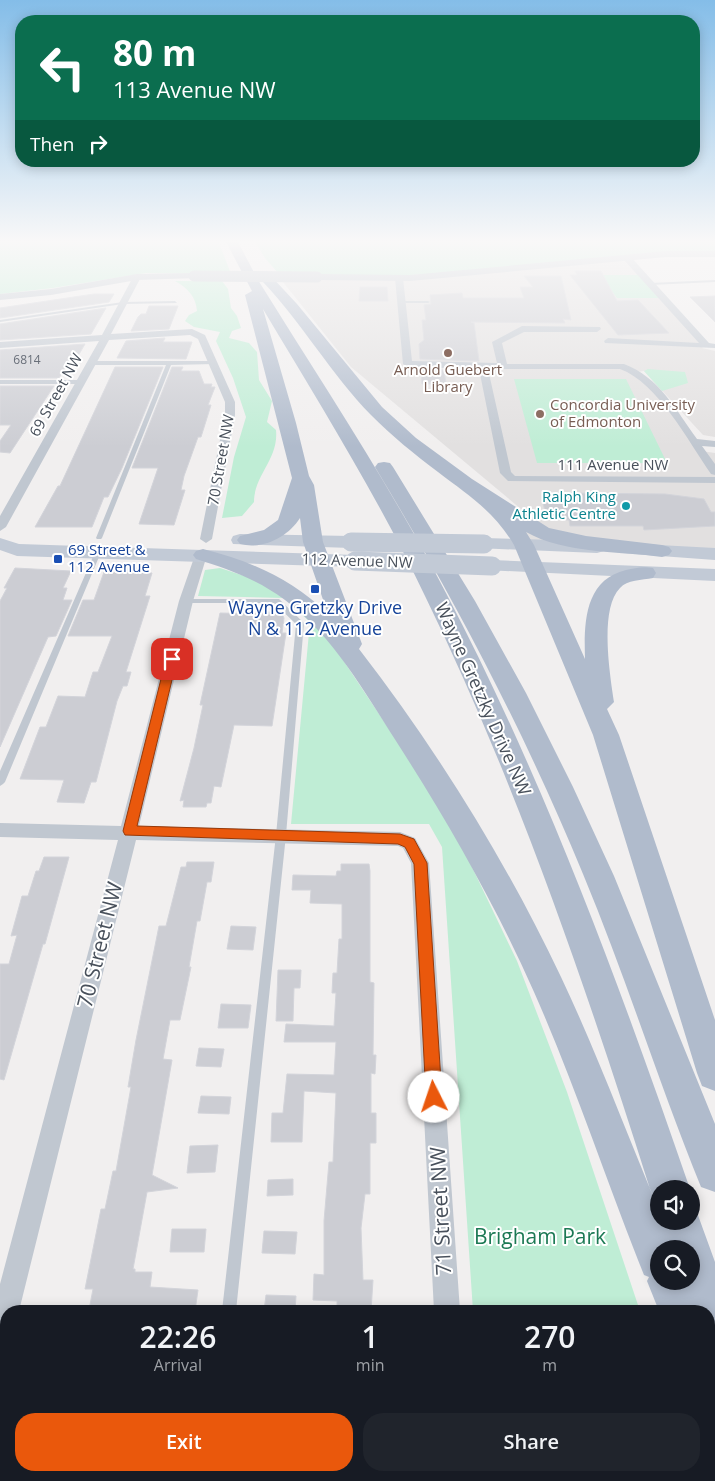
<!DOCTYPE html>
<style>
body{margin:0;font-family:"Open Sans",sans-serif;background:#20242c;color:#f1f3f6;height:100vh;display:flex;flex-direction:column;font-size:19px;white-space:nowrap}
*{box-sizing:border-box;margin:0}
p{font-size:16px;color:#9ea1a6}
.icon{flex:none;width:28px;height:28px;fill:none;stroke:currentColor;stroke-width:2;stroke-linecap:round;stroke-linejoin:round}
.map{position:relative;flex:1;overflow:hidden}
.side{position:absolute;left:0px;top:1305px;width:715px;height:176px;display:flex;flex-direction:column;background:#171b24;border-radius:20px 20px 0 0;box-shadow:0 2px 12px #0003}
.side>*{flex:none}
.top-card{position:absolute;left:15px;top:15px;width:685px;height:152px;border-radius:20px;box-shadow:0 2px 12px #0003;background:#0b6e4f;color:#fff;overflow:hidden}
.fabs{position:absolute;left:650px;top:1180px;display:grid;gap:10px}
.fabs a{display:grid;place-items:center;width:50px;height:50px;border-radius:50%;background:#171b24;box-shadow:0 2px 12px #0003;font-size:25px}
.pin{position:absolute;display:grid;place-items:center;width:42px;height:42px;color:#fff;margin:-21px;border-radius:10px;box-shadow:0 2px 8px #0006}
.me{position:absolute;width:55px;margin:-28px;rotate:356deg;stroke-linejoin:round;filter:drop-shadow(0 0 4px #0008)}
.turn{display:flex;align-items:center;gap:18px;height:105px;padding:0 15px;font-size:22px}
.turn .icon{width:65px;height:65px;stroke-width:2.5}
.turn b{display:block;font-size:35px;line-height:42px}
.then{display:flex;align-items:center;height:48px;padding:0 15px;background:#0003;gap:10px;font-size:19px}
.eta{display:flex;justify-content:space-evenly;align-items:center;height:85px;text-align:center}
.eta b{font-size:30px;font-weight:600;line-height:35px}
.button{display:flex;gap:10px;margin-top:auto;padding:10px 15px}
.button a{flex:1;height:58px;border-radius:20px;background:#ea580c;color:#fff;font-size:20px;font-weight:600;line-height:58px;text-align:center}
.button a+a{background:#20242c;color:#f1f3f6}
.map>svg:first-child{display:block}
.education{fill:#e2e0e0}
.green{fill:#bfedd5}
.building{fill:#cccdd3;stroke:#d3d4da}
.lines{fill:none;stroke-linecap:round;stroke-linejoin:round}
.service{fill:#c0c7d0;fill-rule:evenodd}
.minor{fill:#c0c7d0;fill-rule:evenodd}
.tertiary{fill:#c0c7d0;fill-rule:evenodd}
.secondary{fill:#c2cad6;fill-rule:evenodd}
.primary{fill:#b0bbcc;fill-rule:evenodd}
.tertiary-bridge{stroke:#c0c7d0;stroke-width:11}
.secondary-bridge{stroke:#c2cad6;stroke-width:19}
.route{fill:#ea580c;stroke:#983908}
.education-dot{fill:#8d6e63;stroke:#fff;stroke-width:2}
.culture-dot{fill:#0f9aa8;stroke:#fff;stroke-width:2}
.transit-dot{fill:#1a4fb4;stroke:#fff;stroke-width:2}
.labels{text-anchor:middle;stroke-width:4;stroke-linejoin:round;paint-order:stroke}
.far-number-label{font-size:12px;fill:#696f79}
.far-education-label{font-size:15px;fill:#785e54;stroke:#fff}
.far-street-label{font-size:15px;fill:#48505b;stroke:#fff}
.far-culture-label{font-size:15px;fill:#0d838f;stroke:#fff;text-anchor:end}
.far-transit-label{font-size:15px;fill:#164399;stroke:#fff;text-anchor:start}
.transit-label{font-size:18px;fill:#164399;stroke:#fff}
.street-label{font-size:18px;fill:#48505b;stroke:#fff}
.near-street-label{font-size:21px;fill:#48505b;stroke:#fff}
.near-park-label{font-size:21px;fill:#1c7954;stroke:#fff}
</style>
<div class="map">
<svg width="715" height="1481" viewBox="0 0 715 1481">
<rect width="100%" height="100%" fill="#f1efef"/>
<path class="education" d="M627,258l78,88 -3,2 13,3v86l-12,-2 -59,-64 -7,1 17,14 47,65 14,2v101l-191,-9 -3,-36 -170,-142 -72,-90 120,1z"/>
<path class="green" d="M0,240h218l13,34 -85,-1 -93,15 -53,6z
M254,240h461v11c-102,1 -202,19 -304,24 -44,2 -89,-1 -133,-2l-13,-15z
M600,275h42l21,23h-46z
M175,281h47l6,8 3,19 6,8 4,12 -9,3 -3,7 20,5 8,9 2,28 13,21 -5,21 9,8c3,29 -22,45 -22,72l-12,14 -20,2 12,-61 12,-40 -13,-39 -17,-37 4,-9 -26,-5 -9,-6 4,-6 8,-4c-1,-14 -9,-23 -22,-30z
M648,369l37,3 3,11 -26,8 -18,-20z
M514,379h112l41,84h-130z
M220,568l49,16 56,49 124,186 68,142 50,131 73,219h-167l-31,-464 -13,-23h-138l19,-202 -26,-24 -86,-2 7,-26z
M484,1475h209l2,6h-210z"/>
<path class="building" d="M575,271h26l16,30 21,-1 31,33 -51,2 -48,-60h7z
M524,276h37l10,44 -8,-1 2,4 -94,-1 3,1 5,38 -59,-2 -1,-15 5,-4 -2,-20h4l-2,-15 7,-1 -1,-9 32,-2 1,5h61l-4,-11h13z
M360,287h27l1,14h-29z
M94,294h20l-5,8 -109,16v-10z
M715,296v26l-25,-25z
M149,306h29l-9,23 -38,2 7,-14 3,-3h5z
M106,308l-15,26 -91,6v-16z
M165,338l-2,4h29l-6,17 -69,-1 9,-17z
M85,344l-10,17 -6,1 -10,16h-59v-28z
M115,367h48l-41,101 -14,29h-4l-12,30h-57l23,-41h2z
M172,367h11l-2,4h18l5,13h8l-1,3h4l-7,18h3l-10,32h-3l-14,39 -3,14h4l-11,35 -35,-1 19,-56h-26z
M421,369l23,1 2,14h-24z
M0,386h54l-44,67 -10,-1v-11l11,-16h-11z
M561,493l104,1 39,5 7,13h4v14l-71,4 -1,-4h-73l-1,-6 -22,-2 -5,-18 20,-2z
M15,568l56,3 -8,17h4l-4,12h9l-16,36 -8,1 -48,110v-146l7,-13h-3z
M120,568h19l-1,4 14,1 -7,23h5l-24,76h5l-4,14h-4l-6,15 -21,81h-5l-7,21 -27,-1 7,-22 -44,-1 20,-52h6l12,-31 27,1 8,-25h5l14,-36h-44l15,-36h11l10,-28h15z
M268,612h13l3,6 -2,15h4l-14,93 -38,-1 -13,62 -7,-1 -3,17h-4l-1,4h-23l1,-7 -4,1 14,-53 9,-43h-3l20,-92 47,1z
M44,857h25l-24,87h-2l-39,136 -4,-1v-115h9l8,-29 -6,1 11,-40h6l8,-25h3z
M187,862h27l-3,20h-4l-7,39h-3l-8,46h2l-11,53h-10l-7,39 9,1 -20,115 26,13 -31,4 -14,77h2v3h17l-2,15 48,3 -3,21h-34v-2l-72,1 4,-21h-8l16,-80h4l8,-38h3l15,-84h-3l8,-47 23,-114h7l15,-59h5z
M341,864h28l1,7v111l4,1 -1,72h3l-1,19 -4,-1v40h5v30h-6v51h-5l-4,34 2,52h10l-2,31h-34v-10l-24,-1 1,-26 10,1v-54l5,-59h4l3,-69 -32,-2 -2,51h-31l1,-29h11l4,-39 47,1 2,-33h-52l2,-18 48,2 2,-33h-4l1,-20h4l2,-34h3v-35l-32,-1 1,-13h-19l1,-15 43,1 1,-5h4z
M231,926l25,1 -3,23 -26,-1z
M278,970h23l-1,18h-6l-1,33h-17z
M221,1004l30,1 -3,23h-30z
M199,1048l25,1 -3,18 -25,-1z
M201,1096l30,1 -2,17 -31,-1z
M218,1145l-3,27 -28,1 3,-27z
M293,1179v16l-26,1 1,-16z
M172,1229h34l-2,23h-34z
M264,1231l33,1 -2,22 -33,-1z
M266,1295l30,1 -1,15h-31z"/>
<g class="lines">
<path class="service" d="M715,280v2l-65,3 -2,-1 2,-1z
M175,301l2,2 -54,1 -123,18v-2l123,-18z
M398,301h30l2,1 -2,1h-28z
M213,361l2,1v2l-44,1 -69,173 -1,1h-4l-1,-1 70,-173h-74l-3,-2 3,-2z
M0,380h80l3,2 -3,2h-80z
M98,550l3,2 -96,230 -2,2 -3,2v-15l95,-219z
M183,599h96l25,24 -18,212 -50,476h-14l54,-476 20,-211 -22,-21h-91z
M203,1475h16v6h-16z"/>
<path class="minor" d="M624,256h6l79,87 6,1v4l-110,-5 -1,-2 4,-3 91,5 -75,-83z
M137,275l4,2 -30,57 81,-5 13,6 30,67v13l-23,124 -6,4 -6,-4 25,-124v-13l-27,-63 -8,-4 -81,5 -103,187 -6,4v-15l99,-175 -99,7v-6l102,-7 31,-58z
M399,276l4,2 9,83 85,2 -5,-21 30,-16 78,1 1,2 -4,3h-73l-22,11 5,21h117c35,13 52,46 73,75l18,2v6l-13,-1 13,18v11l-4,-1c-23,-33 -53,-91 -91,-105h-132l23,103 4,4 200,1v6l-207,-2 -8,-8 -21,-104 -71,-2 -5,-3 -8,-86z
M201,551l6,4 -14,46 -54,225 261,6 15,6 14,25 31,448h-26l-23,-448 -8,-15 -5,-2 -262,-6 -117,471h-13v35l-6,3v-65l118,-444 -118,-3v-14l121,3 58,-225 16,-46z
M441,1475h30l1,6h-30z"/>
<path class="tertiary" d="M666,251h49v6h-49l-256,24 -93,-1 -5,-3 5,-3 93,1z
M194,273l5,3 -1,2 -61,2 -86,15 -51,5v-6l51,-5 86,-15z"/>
<path class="secondary" d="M240,534l111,2 7,2 2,4 -2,4 -7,2 -118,-4 -2,-4 2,-4z
M0,538l19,6 336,11 7,2 2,4 -2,4 -7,2 -338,-11 -17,-6z
M484,538l113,3 7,2 2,4 -2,4 -7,2 -120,-5 -2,-4 2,-4z
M640,544l75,4v12l-82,-6 -2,-4 2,-4z
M492,560l223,9v12l-230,-11 -3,-4 3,-4z"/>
<path class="primary" d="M225,240h12l21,40c64,103 132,205 188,313 100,191 174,393 244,596h-31v15l-3,-1 -6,-14c-64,-202 -132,-402 -225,-593 -47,-99 -106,-193 -162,-287l33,114 13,53 5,9 9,57 39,102 -3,5c78,101 147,212 202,328 36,76 65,155 98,233v11h32v-16l4,2 20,55v86l-6,-3v-34h-50l-12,-30 2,-4 -5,-2 -6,-15c-35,-89 -65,-180 -104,-268 -39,-88 -86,-170 -138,-251 -32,-50 -63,-105 -111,-141 -28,-21 -57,-31 -89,-41l-3,-4 3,-4 7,-2c48,12 89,30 125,65l-25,-72 -3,-24c-12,19 -37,32 -60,26l-3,-4 3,-4 24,-6 14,-10 14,-42 -47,-183 7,-4zM659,1249h32v32h-32z
M267,275l4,1 26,28 85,103 34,31 56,41 77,49 37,8 76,9 7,2 3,4 -3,4 -7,2c-43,-6 -97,-3 -136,-25l8,13 51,114c-1,-35 -1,-79 41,-89 9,-2 17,-4 27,-2l3,5 -3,5c-11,2 -26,2 -33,10 -21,21 -10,87 -6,114l-7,7 12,26 96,285v71l-13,-5 -5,-13 -104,-338 -79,-190c-20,-34 -46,-50 -76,-73 -24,-18 -46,-36 -67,-57 -40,-41 -69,-92 -108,-133l-2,-3z
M384,462l6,1 3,4 82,134 51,92 47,94 41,89 101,248v68l-14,-5c-42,-103 -75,-210 -118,-313 -58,-141 -129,-276 -208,-407l3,-4z
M709,1356l6,2v58l-6,-3z"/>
<path class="tertiary-bridge" d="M194,276l123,1"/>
<path class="secondary-bridge" d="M351,542l133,2
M355,561l137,5"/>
</g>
<linearGradient id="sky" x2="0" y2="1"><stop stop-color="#84bde8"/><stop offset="0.54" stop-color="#f9f8f8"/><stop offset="1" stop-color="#f9f8f8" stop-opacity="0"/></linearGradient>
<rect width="715" height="447" fill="url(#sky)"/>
<path class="route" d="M172,655l5,4 -40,167 263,8 14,5 13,24 15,234 -2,6 -6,2 -6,-2 -2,-6 -12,-233 -9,-17 -7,-3 -273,-9 -2,-4 43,-172z"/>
<g class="education-dot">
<circle cx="448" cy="353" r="5"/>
<circle cx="540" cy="414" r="5"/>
</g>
<circle class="culture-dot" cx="626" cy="506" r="5"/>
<g class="transit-dot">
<rect x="53" y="554" width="10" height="10" rx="2.5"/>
<rect x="310" y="584" width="10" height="10" rx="2.5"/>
</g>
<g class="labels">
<g class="far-number-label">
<text x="27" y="364">6814</text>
</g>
<g class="far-education-label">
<text x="448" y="375">Arnold Guebert<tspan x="448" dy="17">Library</tspan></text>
<text x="550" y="410" text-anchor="start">Concordia University<tspan x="550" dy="17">of Edmonton</tspan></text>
</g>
<g class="far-street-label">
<text transform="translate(56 395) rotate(-61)" y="5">69 Street NW</text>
<text transform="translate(221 460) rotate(-80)" y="5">70 Street NW</text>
<text x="613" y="470">111 Avenue NW</text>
<text transform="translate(357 561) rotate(2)" y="5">112 Avenue NW</text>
</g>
<g class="far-culture-label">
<text x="616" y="502">Ralph King<tspan x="616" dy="17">Athletic Centre</tspan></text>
</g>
<g class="far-transit-label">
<text x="68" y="555">69 Street &amp;<tspan x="68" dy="17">112 Avenue</tspan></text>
</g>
<g class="transit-label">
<text x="315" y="614">Wayne Gretzky Drive<tspan x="315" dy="21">N &amp; 112 Avenue</tspan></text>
</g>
<g class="street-label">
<text transform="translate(483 699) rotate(66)" y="6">Wayne Gretzky Drive NW</text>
</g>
<g class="near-street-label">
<text transform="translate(100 945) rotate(-76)" y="7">70 Street NW</text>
<text transform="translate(441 1211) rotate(-93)" y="7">71 Street NW</text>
</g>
<g class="near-park-label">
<text x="540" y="1244">Brigham Park</text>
</g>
</g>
</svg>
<div class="fabs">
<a><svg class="icon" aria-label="sound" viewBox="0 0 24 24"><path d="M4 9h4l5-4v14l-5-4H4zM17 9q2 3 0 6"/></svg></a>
<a><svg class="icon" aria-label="search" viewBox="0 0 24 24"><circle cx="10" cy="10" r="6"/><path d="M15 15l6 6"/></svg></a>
</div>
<div class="pin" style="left:172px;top:659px;background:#d93025"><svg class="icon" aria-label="arrive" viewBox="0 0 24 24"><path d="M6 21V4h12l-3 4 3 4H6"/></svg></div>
<svg class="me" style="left:434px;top:1097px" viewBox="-20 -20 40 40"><circle r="19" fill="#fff"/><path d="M0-13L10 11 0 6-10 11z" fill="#ea580c"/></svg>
<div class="top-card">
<div class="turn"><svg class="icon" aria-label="left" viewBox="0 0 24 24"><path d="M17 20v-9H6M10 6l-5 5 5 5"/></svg><div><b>80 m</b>113 Avenue NW</div></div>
<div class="then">Then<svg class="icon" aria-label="right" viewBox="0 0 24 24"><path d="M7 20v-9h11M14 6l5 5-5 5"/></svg></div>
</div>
<section class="side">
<div class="eta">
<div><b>22:26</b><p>Arrival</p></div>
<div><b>1</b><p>min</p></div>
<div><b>270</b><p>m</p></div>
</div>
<div class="button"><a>Exit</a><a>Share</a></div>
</section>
</div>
